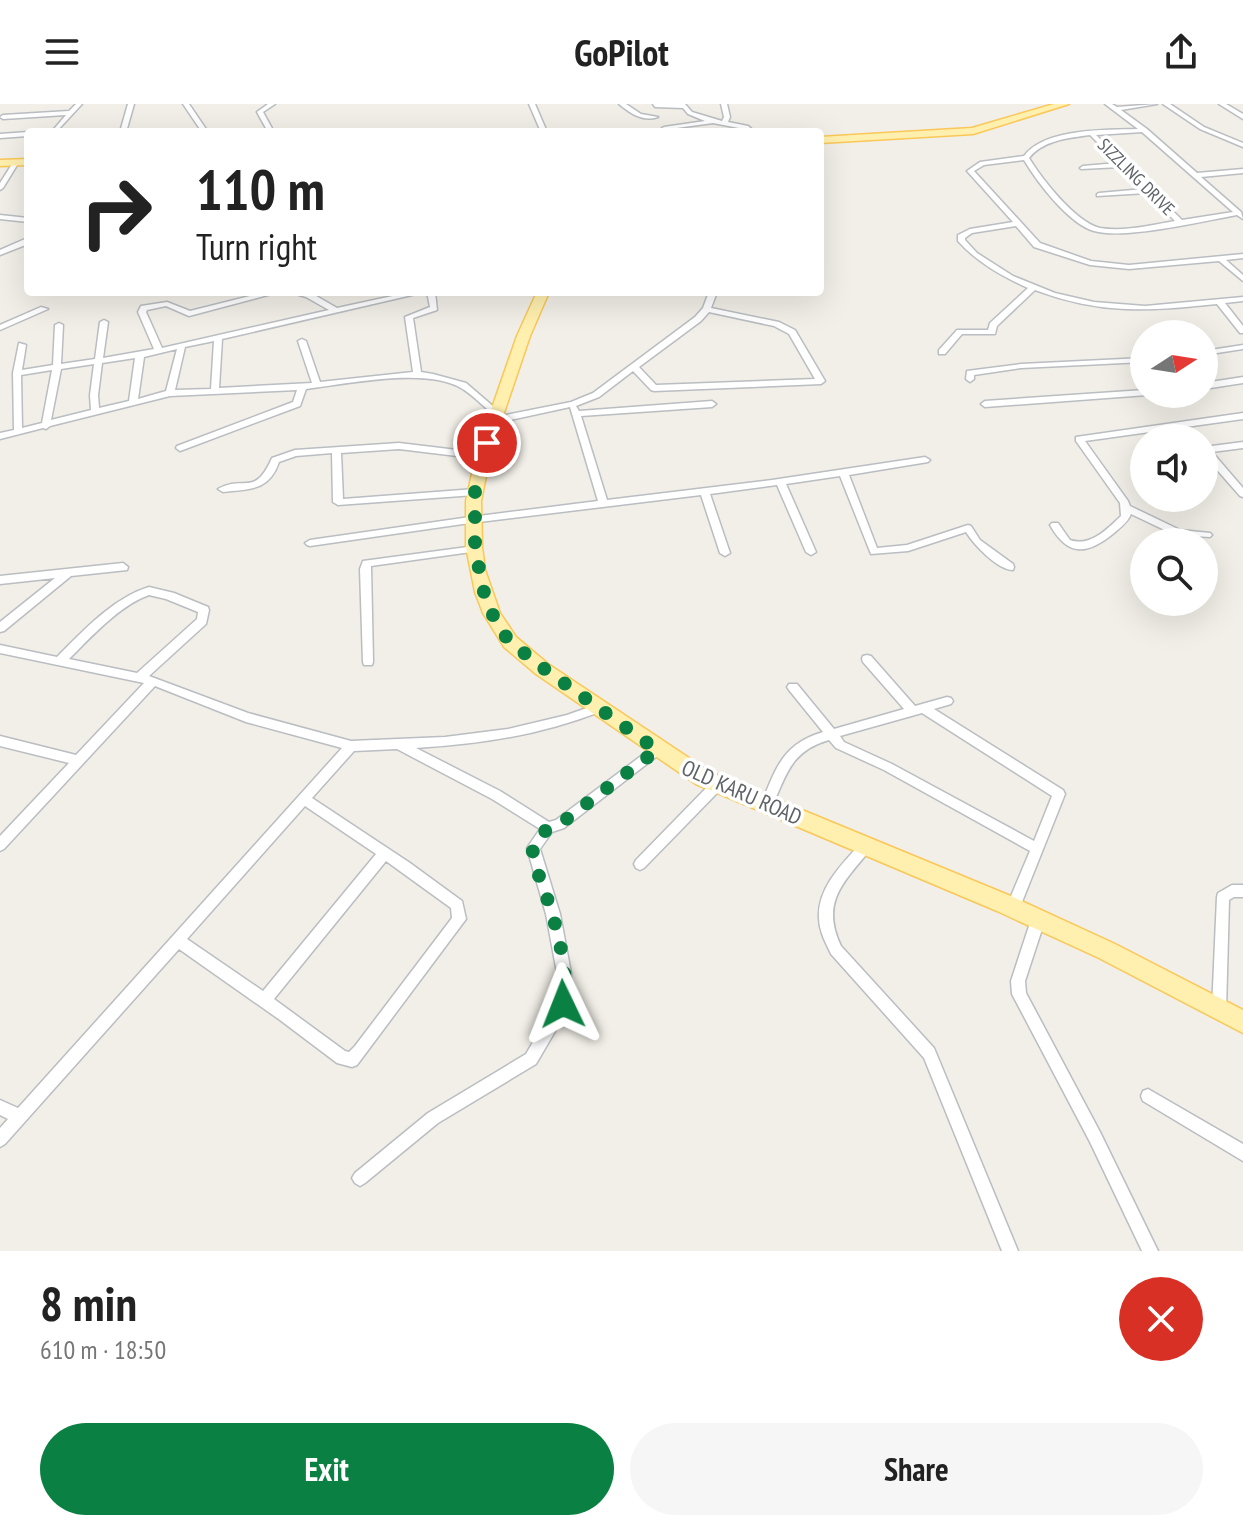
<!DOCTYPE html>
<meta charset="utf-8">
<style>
body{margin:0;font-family:"PT Sans Narrow",sans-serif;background:#f6f6f6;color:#222;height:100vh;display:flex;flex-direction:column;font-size:30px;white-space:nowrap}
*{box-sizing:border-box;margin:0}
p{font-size:26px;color:#767676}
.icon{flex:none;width:44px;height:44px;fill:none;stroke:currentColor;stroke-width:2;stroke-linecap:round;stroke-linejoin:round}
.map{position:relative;height:1147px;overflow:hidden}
.sheet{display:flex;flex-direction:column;background:#fff;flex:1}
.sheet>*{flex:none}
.guide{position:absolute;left:24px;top:24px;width:800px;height:168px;border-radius:8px;box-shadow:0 8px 32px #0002;background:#fff;color:#222;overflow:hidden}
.needle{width:52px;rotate:78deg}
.buttons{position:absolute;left:1130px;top:216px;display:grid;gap:16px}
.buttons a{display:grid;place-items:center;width:88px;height:88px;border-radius:50%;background:#fff;box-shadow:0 8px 32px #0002;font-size:40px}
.pin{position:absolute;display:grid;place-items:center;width:68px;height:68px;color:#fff;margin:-34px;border:4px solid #fff;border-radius:50%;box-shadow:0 2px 8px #0007}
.me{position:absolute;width:88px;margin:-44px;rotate:358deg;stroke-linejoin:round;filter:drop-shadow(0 0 6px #0008)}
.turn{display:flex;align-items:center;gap:28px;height:168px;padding:0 40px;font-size:36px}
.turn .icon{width:104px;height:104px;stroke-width:2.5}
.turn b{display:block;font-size:56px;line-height:68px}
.round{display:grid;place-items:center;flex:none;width:84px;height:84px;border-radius:42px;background:#f6f6f6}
.overview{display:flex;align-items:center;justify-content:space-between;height:136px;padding:0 40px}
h1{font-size:48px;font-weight:600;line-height:60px}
.primary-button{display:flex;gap:16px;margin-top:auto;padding:16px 40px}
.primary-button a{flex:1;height:92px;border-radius:48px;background:#0b8043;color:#fff;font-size:32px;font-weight:600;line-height:92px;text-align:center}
.primary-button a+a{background:#f6f6f6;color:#222}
header{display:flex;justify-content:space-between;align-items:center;height:104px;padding:0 40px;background:#fff;font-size:36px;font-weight:600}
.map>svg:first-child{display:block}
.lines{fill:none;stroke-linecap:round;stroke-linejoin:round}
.minor-casing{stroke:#babdc1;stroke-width:3}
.primary-casing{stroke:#fac758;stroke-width:3}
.minor{fill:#fff;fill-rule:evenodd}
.primary{fill:#fff0af;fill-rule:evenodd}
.route{stroke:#0b8043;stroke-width:14;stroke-dasharray:0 25.2}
.labels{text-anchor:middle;stroke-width:7;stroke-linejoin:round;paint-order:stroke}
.far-street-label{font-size:18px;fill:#5e6368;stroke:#fff}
.street-label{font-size:22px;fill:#5e6368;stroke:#fff}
</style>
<header><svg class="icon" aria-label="menu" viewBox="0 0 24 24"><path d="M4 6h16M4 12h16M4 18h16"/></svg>GoPilot<svg class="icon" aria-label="share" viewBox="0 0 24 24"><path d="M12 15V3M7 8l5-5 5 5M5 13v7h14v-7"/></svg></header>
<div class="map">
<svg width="1243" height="1147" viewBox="0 0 1243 1147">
<rect width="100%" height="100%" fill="#f1efe7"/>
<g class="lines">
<defs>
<path id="minor" d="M76,0h6l-26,28h-10l8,-3 12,-14 -63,4 -3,-2 3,-2 66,-4z
M128,0h6l-8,28h-6z
M183,0h6l19,28h-6z
M268,0h7l-12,8 11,20h-6l-11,-20z
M529,0h6l12,28h-6z
M619,0h7l15,10 17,3c-15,5 -27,-3 -39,-13z
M653,0h32l7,8 30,9 2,-4 -3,-13h6l3,13 -2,5 20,4 7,6h-7l-4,-3 -31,-6 -51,7v-2l2,-1 41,-6 -17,-7 -5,-6 -28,-1z
M1105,0h7l5,3 40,-3 -36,6 26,19 50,44 46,-4v4l-42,4 40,35 2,7 -6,-4c-34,6 -112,25 -143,16 -25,-7 -57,-49 -70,-71l-40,5 -10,6 66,72 51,18 38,4 114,-11v4l-17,2 17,15v6l-24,-20 -90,8 -39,-4 -56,-18 -18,-21 -44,7 -7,5v2l12,13 36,23 42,17 39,9 51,4 98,-9v4l-18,2 18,23v7h-3l-23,-29c-69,7 -115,11 -182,-14l-38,36 -2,8h-33l-17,20h-6v-4l18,-20h31l2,-7 38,-35c-26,-12 -50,-25 -70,-47v-6l12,-6 43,-7 -46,-51 13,-9 44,-6c21,-28 81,-26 114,-27zM1142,28l91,80 -51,8 -86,-85zM1090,31l28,28 -35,3 -3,2 1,1 40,-2 23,22 -45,4 -2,1v2l50,-3 28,28c-23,4 -51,11 -75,7 -25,-6 -58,-49 -71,-70 14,-18 40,-20 61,-23z
M1163,0h7l34,23 39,16v4l-43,-18z
M1219,0h7l17,10v5z
M28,28v4l-28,2v-4z
M14,57l5,1 -16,26 -3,2v-7z
M0,111l28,3v4l-28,-3z
M25,135h3v5l-28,11v-5z
M266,188h13l-90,24 -23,-10 -19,4 -1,2 16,36 167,-38 -23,-13 -17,-5 22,1 26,15 74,-16h14l-203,47 -3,49 93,-5 -14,-42 4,-2 4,2 14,41 93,-10 -8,-55 25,-10 -3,-15h8l2,18 -24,8 8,54 12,2 33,9 36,31 -4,3 -3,-1c-11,-9 -22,-21 -34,-28 -35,-21 -115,-4 -155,1l-6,17 -120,45 -4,-3 1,-2 116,-44 4,-12 -127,6 -120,30 -4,3 -3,-1 -43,11v-6l14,-3 -1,-57 6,-30 7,2 -4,25 31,-5 2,-40 4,-2 4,2 -2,39 34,-5 5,-37 4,-2 4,2 -5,36 51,-9 -16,-37 3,-6 26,-4 23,9zM214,237l-3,48 -36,1 10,-43zM177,245l-11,42 -28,8 6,-42zM135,254l-6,43 -30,7 -1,-13 4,-32zM94,260l-4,31 1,15 -40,10 10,-51zM52,266l-10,53 -20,5 -1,-53z
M709,188h8l-6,16 68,14 16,8 30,51 -4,3 -167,7 -3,-1 -18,-19 -34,26 -23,9 3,5 133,-10 4,3 -4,3 -131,9 26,84 165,-20 153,-23 5,3 -2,2 -79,13 28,73 30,-3 61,-20 3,1 9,14 33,24 1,3 -1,3c-15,0 -39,-25 -47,-38l-58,19 -37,3 -31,-78 -54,8 30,68 -5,3 -5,-3 -29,-67 -67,9 20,59 -5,3 -5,-3 -19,-58 -238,29 -153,22 -3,-1 -2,-2 5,-3 153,-22 135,-17 -28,-94 -74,16 -4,-3 4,-3 75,-15 22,-9 102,-76 8,-9zM709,208l65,14 15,8 26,45 -159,6 -17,-18 62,-46z
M41,203l7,2 -48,21v-5z
M1243,241v4l-39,6v-4z
M1144,254v4l-123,6 -47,7v4l-4,3 -4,-3 1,-8 54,-7z
M1243,273v6l-39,6v-6z
M1144,286v4l3,1 -162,12 -4,-3 4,-3z
M1243,309v6l-158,22 43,60 2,5 50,24 30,3 2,2 -2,2 -35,-2 -44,-21c-3,8 -10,13 -17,19 -27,22 -46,24 -64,-8l2,-2h6l12,17c21,7 37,-11 51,-24l-1,-13 -44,-62v-4z
M1243,338v6l-31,4 31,36v9l-3,-1 -36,-41v-8z
M399,339l83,10 5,3 -5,3 -83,-10 -58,4 2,46 132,-10 5,3 -5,3 -137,10 -5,-3 -1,-49 -36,3 -17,6c-10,29 -29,27 -56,30l-5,-3c27,-15 36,9 54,-31l23,-8z
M475,442l5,3 -2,2 -107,15 2,96 -1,3h-8l-1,-3 -3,-93 3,-8z
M123,459l5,4 -1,3 -56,6 -67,55 -4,1v-10l55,-44 -55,6v-8z
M149,483l25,6 34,14 1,3 -3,14 -57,52 99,37 103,28 94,-4 63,-8 59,-14 31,-11 4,1 2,3 -2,3c-62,24 -120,33 -186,37l84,43 49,31 7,-2 97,-73 4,-2 4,2 2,3 -2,3 -97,75 -12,4 -12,17 20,65 11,59 -1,31 -2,5 -32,55 -98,59 -73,60 -5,3 -5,-3 -3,-5 3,-5 73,-60 98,-59 30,-51 1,-30 -11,-59 -19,-66 13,-19 -48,-30 -95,-50 -43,2 -42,47 98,65 52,38 4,18 -109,146 -5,2 -15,-4 -57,-43 -101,-71 -174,195 -5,3v-19l8,-9 -8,-4v-15l18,8 324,-360 -96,-26 -91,-36 -151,163 -4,2v-15l69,-73 -69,-17v-10l76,19 68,-72 -144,-30v-8l57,12c26,-26 56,-59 92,-70zM149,491l17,4 32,13 -1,7 -60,54 -68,-14c21,-21 51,-54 80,-64zM305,702l71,48 -113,137 -76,-52zM386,757l65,47 1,10 -97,128 -6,6 -4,-1 -71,-52z
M867,551l4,1 44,50 32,-9 4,1 2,3 -2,3 -17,5 129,81 2,4 -47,118 -5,2 -5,-2 -2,-4 24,-57 -146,-81 -48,-22 -7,-8c-39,11 -43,36 -58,69l-4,1 -4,-1 -2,-4c14,-35 21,-61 62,-73l-34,-42 -2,-3 2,-3h8l37,45 70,-20 -41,-47 -1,-3 1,-3zM922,609l130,83 -18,45 -142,-77 -48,-22 -4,-6z
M717,676l4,1 2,4 -2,4 -77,79 -4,2 -4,-2 -2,-4 2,-4 77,-79z
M866,736l4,2 2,4 -2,4c-26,32 -50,52 -29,96l93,102 84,203h-16l-78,-193 -93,-104c-5,-11 -12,-23 -12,-36 -2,-30 24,-55 43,-76z
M1232,781h11v12h-9l-5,3 -3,110 -2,5 -5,2 -5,-2 -2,-5 5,-113 1,-4z
M1038,810l5,2 2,4 -20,61 1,12 74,139 58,119h-16l-52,-109 -78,-148 -1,-13 20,-61 2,-4z
M1148,985l95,55v17l-100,-60 -2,-5 2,-5z"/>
<path id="primary" d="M1054,0h15l-96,30 -153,9v-6l152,-9z
M28,55v6l-28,1v-6z
M537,188h12l-19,44 -39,115 -10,50 1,46 3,23 15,43 16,24 32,27 162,108 303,125 102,47 128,66v23l-144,-75 -102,-47 -301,-127 -160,-110 -32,-27 -21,-34 -8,-21 -9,-45v-46l11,-50 40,-115z"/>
</defs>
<use href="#minor" class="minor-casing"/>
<use href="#primary" class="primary-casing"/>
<use href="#minor" class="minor"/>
<use href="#primary" class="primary"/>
</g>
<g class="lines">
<path class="route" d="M487,339l-12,47v59l11,53 17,32 29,26 125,90 -97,74c-10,4 -25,10 -27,23 -2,13 9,35 13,48 11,33 23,74 17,109"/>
</g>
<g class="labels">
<g class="far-street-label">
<text transform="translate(1136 73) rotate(45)" y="6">SIZZLING DRIVE</text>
</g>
<g class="street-label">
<text transform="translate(742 688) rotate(24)" y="8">OLD KARU ROAD</text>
</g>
</g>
</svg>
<div class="buttons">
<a><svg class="needle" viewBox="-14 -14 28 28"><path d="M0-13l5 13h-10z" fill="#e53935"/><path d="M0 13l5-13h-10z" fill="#767676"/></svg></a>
<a><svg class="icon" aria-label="sound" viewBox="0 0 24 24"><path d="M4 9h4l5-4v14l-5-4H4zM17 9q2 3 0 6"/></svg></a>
<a><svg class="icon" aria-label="search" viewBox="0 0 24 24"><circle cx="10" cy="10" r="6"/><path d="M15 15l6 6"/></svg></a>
</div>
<div class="pin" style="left:487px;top:339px;background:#d93025"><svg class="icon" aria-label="arrive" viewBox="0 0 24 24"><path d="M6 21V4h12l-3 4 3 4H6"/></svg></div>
<svg class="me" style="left:563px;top:900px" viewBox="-20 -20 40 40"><path d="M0-17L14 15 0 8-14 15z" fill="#0b8043" stroke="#fff" stroke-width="4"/></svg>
<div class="guide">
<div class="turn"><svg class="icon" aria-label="right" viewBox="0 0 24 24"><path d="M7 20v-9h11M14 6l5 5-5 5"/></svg><div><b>110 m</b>Turn right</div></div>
</div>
</div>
<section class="sheet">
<div class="overview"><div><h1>8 min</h1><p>610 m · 18:50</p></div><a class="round" style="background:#d93025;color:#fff"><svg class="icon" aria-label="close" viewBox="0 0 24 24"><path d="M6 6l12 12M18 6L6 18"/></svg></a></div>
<div class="primary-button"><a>Exit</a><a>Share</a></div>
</section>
